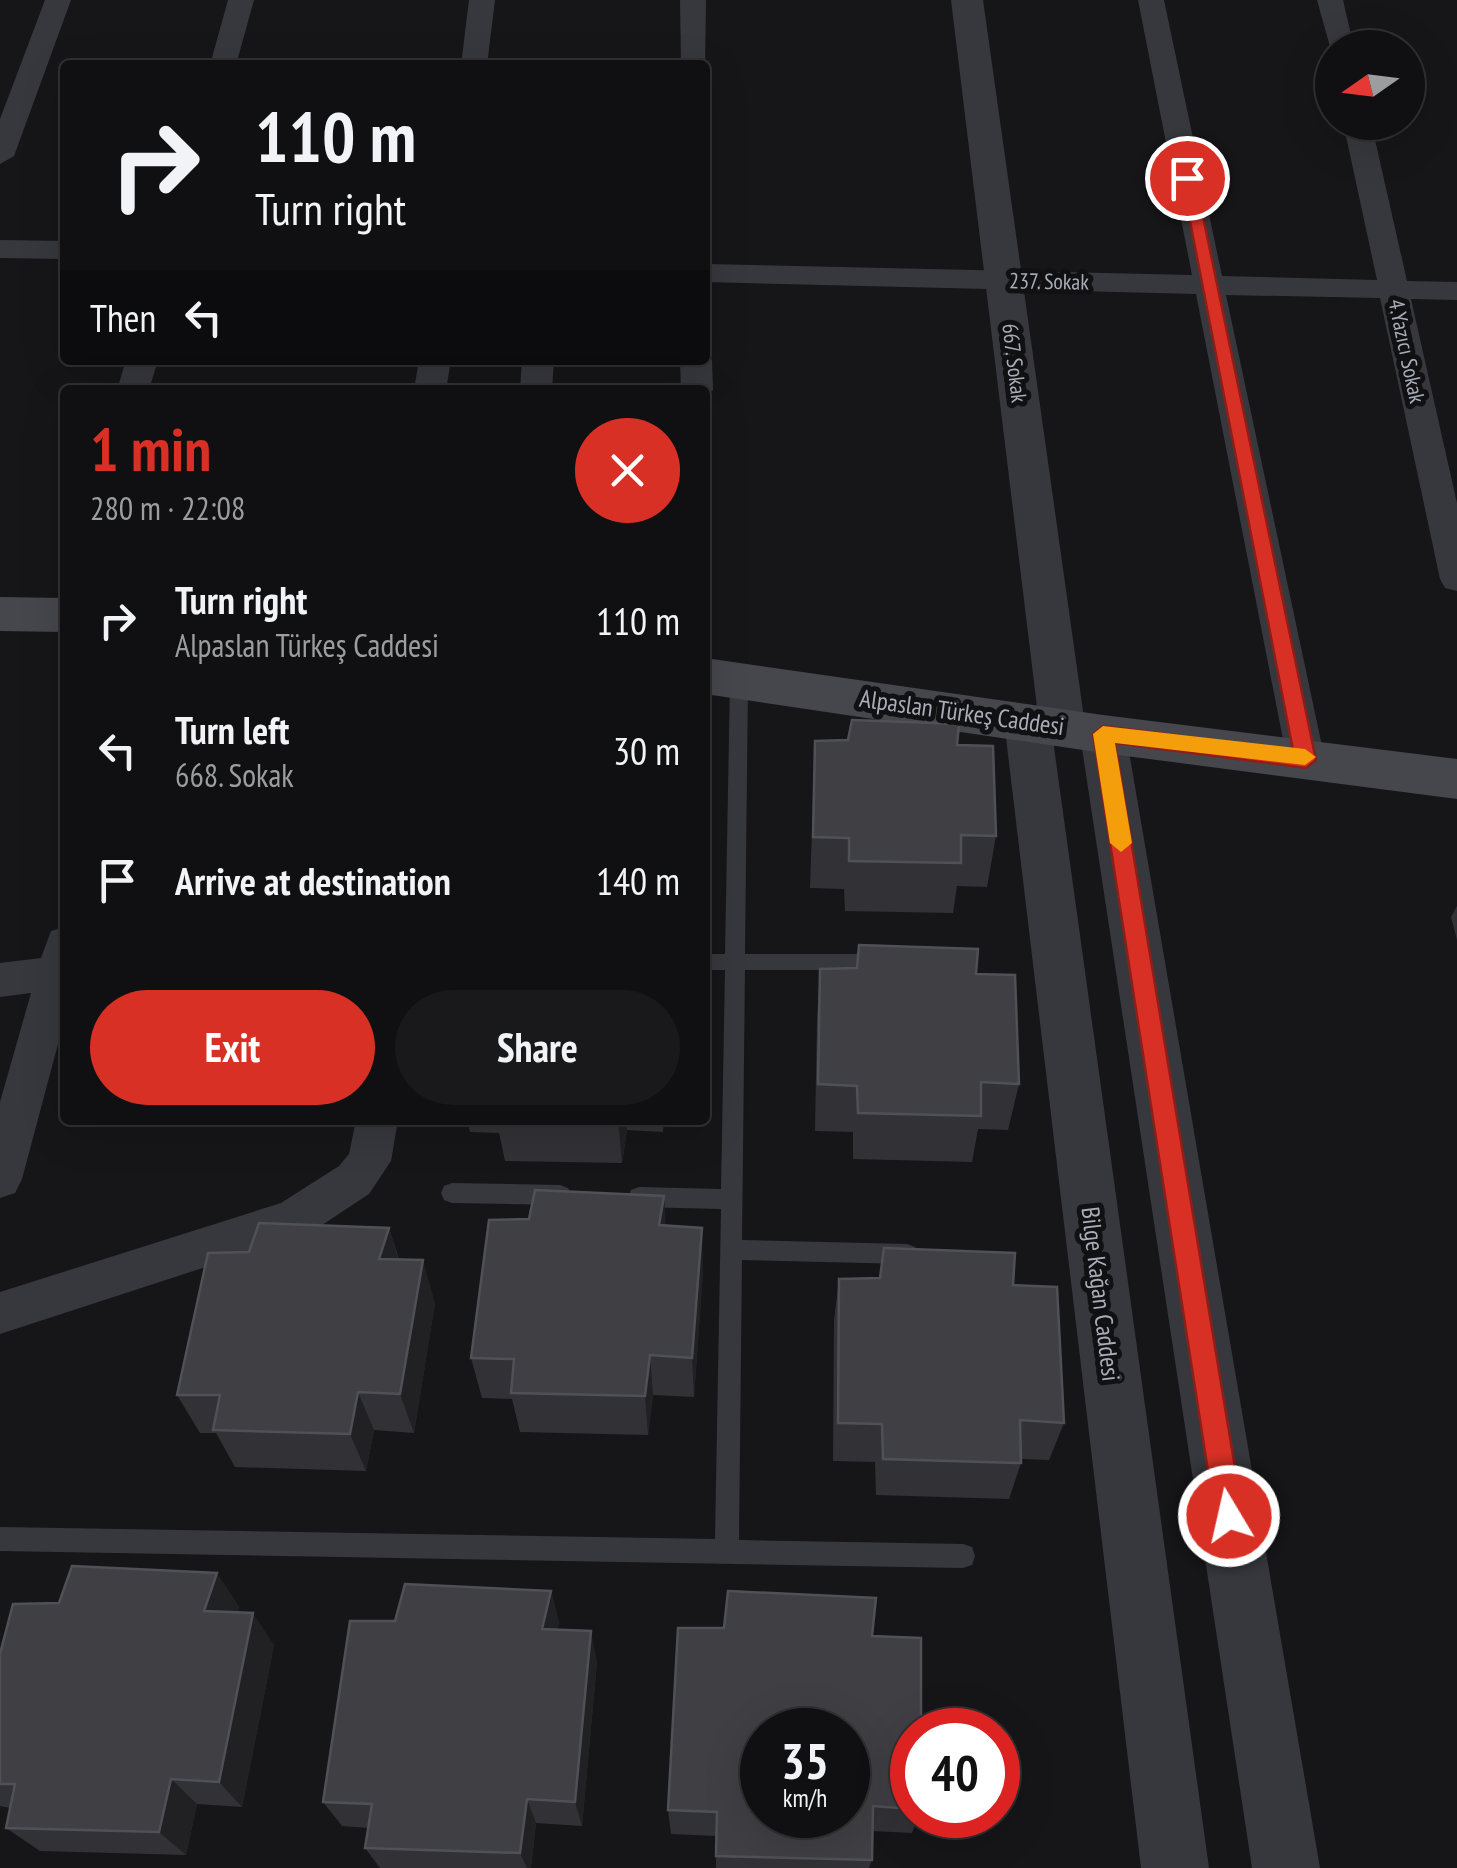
<!DOCTYPE html>
<meta charset="utf-8">
<style>
body{margin:0;font-family:"PT Sans Narrow",sans-serif;background:#19191b;color:#f1f3f6;height:100vh;display:flex;flex-direction:column;font-size:38px;white-space:nowrap}
*{box-sizing:border-box;margin:0}
p{font-size:32px;color:#9c9d9f}
.icon{flex:none;width:55px;height:55px;fill:none;stroke:currentColor;stroke-width:2;stroke-linecap:round;stroke-linejoin:round}
.map{position:relative;flex:1;overflow:hidden}
.side{position:absolute;left:60px;top:385px;width:650px;height:740px;display:flex;flex-direction:column;background:#101012;border-radius:10px;box-shadow:0 10px 40px #0002,0 0 0 2px #303032}
.side>*{flex:none}
.hud{position:absolute;left:60px;top:60px;width:650px;height:305px;border-radius:10px;box-shadow:0 10px 40px #0002,0 0 0 2px #303032;background:#101012;color:#f1f3f6;overflow:hidden}
.needle{width:65px;rotate:256deg}
.tools{position:absolute;left:1315px;top:30px;display:grid;gap:20px}
.tools a{display:grid;place-items:center;width:110px;height:110px;border-radius:50%;background:#101012;box-shadow:0 10px 40px #0002,0 0 0 2px #303032;font-size:50px}
.speed{position:absolute;left:740px;top:1708px;display:flex;gap:20px;font-size:50px;font-weight:700;text-align:center}
.speed>*{display:grid;place-content:center;width:130px;height:130px;border-radius:50%;background:#101012;box-shadow:0 10px 40px #0002,0 0 0 2px #303032;line-height:1}
.speed small{font-size:25px;font-weight:400}
.speed .limit{border:15px solid #d22;background:#fff;color:#111}
.pin{position:absolute;display:grid;place-items:center;width:85px;height:85px;color:#fff;margin:-42px;border:5px solid #fff;border-radius:50%;box-shadow:0 2px 10px #0007}
.me{position:absolute;width:110px;margin:-55px;rotate:351deg;stroke-linejoin:round;filter:drop-shadow(0 0 8px #0008)}
.turn{display:flex;align-items:center;gap:35px;height:210px;padding:0 30px;font-size:45px}
.turn .icon{width:130px;height:130px;stroke-width:2.5}
.turn b{display:block;font-size:70px;line-height:85px}
.then{display:flex;align-items:center;height:95px;padding:0 30px;background:#0003;gap:20px;font-size:38px}
.round{display:grid;place-items:center;flex:none;width:105px;height:105px;border-radius:52px;background:#19191b}
.overview{display:flex;align-items:center;justify-content:space-between;height:170px;padding:0 30px}
h1{font-size:60px;font-weight:700;line-height:75px;color:#d93025}
.action{display:flex;gap:20px;margin-top:auto;padding:20px 30px}
.action a{flex:1;height:115px;border-radius:60px;background:#d93025;color:#fff;font-size:40px;font-weight:700;line-height:115px;text-align:center}
.action a+a{background:#19191b;color:#f1f3f6}
ul{padding:0;list-style:none}
li{display:flex;align-items:center;gap:30px;height:130px;padding:0 30px}
li div{flex:1}
li b{display:block;font-size:38px}
li em{font-style:normal}
.map>svg:first-child{display:block}
.lines{fill:none;stroke-linecap:round;stroke-linejoin:round}
.service{fill:#37383d;fill-rule:evenodd}
.minor{fill:#37383d;fill-rule:evenodd}
.tertiary{fill:#37383d;fill-rule:evenodd}
.secondary{fill:#45474d;fill-rule:evenodd}
.wall{fill:#323236}
.shaded-wall{fill:#212124}
.building{fill:#3f3f44;stroke:#4f5156;stroke-width:2.5;fill-rule:evenodd}
.route{fill:#d93025;stroke:#8d1f18;stroke-width:2.5}
.slow{fill:#f59e0b}
.labels{text-anchor:middle;stroke-width:10;stroke-linejoin:round;paint-order:stroke}
.far-street-label{font-size:22px;fill:#a8adb8;stroke:#111113}
.street-label{font-size:25px;fill:#a8adb8;stroke:#111113}
</style>
<div class="map">
<svg width="1457" height="1868" viewBox="0 0 1457 1868">
<rect width="100%" height="100%" fill="#161618"/>
<g class="lines">
<path class="service" d="M739,674l9,7 -3,273h136l7,2 3,6 -3,6 -7,2h-136l-3,270 165,4 8,3 3,7 -3,7 -8,3 -165,-4 -3,280 224,4 9,3 3,9 -3,9 -9,3 -963,-17v-24l715,12 6,-330 -82,-2 -8,-3 -3,-7 3,-7 8,-3 82,2 4,-219h-20v-16h20l5,-273z
M452,1183l108,2 8,3 3,7 -3,7 -8,3 -108,-2 -8,-3 -3,-7 3,-7z"/>
<path class="minor" d="M45,0h26l-57,156 -14,8v-45z
M228,0h26l-18,65h-26z
M469,0h26l-8,65h-26z
M680,0h26l-1,68v-3h-24z
M1138,0h26l58,276 155,4 -34,-158h28l36,159 50,1v18l-46,-1 46,204v88l-12,-3 -5,-9 -60,-281 -154,-3 99,465 -6,10 -13,4 -13,-4 -6,-10 -91,-466 -491,-12v-18l487,11z
M1317,0h26l11,48h-22v6z
M0,240l65,1v18l-65,-1z
M705,352l7,8 1,30 -8,8v-8h-24l-1,-30h25z
M126,360h32l-9,30h-32z
M419,360h32l-5,30h-32z
M522,360h32l-2,30h-32z
M65,927v91l-43,161 -7,14 -15,5v-96l31,-109 -31,4v-34l41,-5 10,-27z
M356,1120h42l-7,41 -22,33 -59,39 -310,101v-42l281,-89 58,-37 10,-12z"/>
<path class="tertiary" d="M951,0h32l102,725 18,-8 16,5 7,12 194,1134h-68l-172,-1133 -18,8 -9,-3 156,1128h-68l-137,-1147 7,-12 16,-5 10,3z"/>
<path class="secondary" d="M0,597l65,1v34l-65,-1z
M705,658l398,57 354,44v40l-354,-46 -398,-59z"/>
</g>
<path class="wall" d="M815,741l142,4 39,91 -9,51 -30,-1 -4,27 -108,-2 -1,-22 -34,-1z
M1457,906v34l-6,-23z
M820,969l156,5 43,110 -11,46 -30,-1 -6,33 -119,-3v-27l-38,-1 2,-113z
M467,1120h197l-1,12 -36,-2 -5,33 -117,-2 -6,-28 -29,-1z
M666,1226l37,45 -9,126 -41,-2 -5,40 -128,-3 -8,-33 -30,-1 -11,-40z
M389,1228l10,31 36,44 -21,130 -40,-3 -8,41 -131,-4 -19,-34h-16l-23,-38 72,-143z
M839,1279l174,6 51,138 -15,37 -28,-1v4l-12,36 -133,-4 -1,-33 -42,-1 1,-141z
M551,1591l8,32 -2,7 40,32 -15,164 -46,-3 -5,45h-151l-15,-20 3,-20 -26,-2 -19,-24 72,-181z
M239,1606l-2,7 37,32 -32,162 -45,-3 -11,51 -146,-4 -34,-23 4,-20 -10,-2v-152z
M872,1636l40,94v85h7l-7,18 -40,-2v29l-3,8h-153v-32l-45,-2 -3,-24z"/>
<path class="shaded-wall" d="M618,1120h8l1,10 -5,33z
M664,1196l3,44 -8,-15z
M389,1228l13,43 -23,-12z
M702,1228l1,43 -9,126 -2,-39z
M423,1260l12,43 -21,130 -14,-39z
M650,1355l3,40 -5,40 -3,-39z
M358,1392l16,38 -8,41 -16,-37z
M217,1573l22,33 -12,37 -23,-32z
M551,1591l8,32 -8,37 -9,-31z
M253,1613l21,32 -32,162 -23,-25z
M591,1631l6,31 -15,164 -7,-24z
M171,1779l26,25 -11,51 -27,-23z
M527,1799l9,24 -5,45h-4l-7,-15z"/>
<path class="building" d="M852,720l107,4 -2,21 36,1 3,90 -35,-1v28l-112,-2v-23l-36,-1 2,-96 33,-1z
M859,945l119,4 -2,25 39,1 4,109 -38,-2v34l-123,-3 -1,-27 -39,-2 2,-115 37,-1z
M535,1190l129,6 -5,29 43,3 -10,130 -42,-3 -5,41 -134,-3 3,-34 -43,-1 18,-138 40,-1z
M259,1223l130,5 -10,31 44,1 -23,134 -42,-2 -8,42 -137,-4 7,-35h-43l31,-142 41,-1z
M884,1248l131,5 -2,32 44,2 7,136 -44,-3 1,43 -138,-4 -1,-35 -44,-1 1,-144 41,-1z
M72,1566l145,7 -13,38 49,2 -34,169 -48,-3 -12,53 -153,-4 9,-44h-15v-130l13,-50 46,-1z
M405,1584l146,7 -9,38 49,2 -16,171 -48,-3 -7,54 -155,-5 7,-44 -49,-2 27,-181h45z
M728,1591l148,7 -4,38 49,2v92h-9v79l-39,-3 -1,54 -156,-4 1,-44 -49,-2 10,-182h46zM762,1730h86v85h-86z"/>
<path class="route" d="M1181,175l14,3 121,582 -10,8 -191,-25 128,773 -4,10 -10,4 -10,-4 -4,-10 -122,-782 10,-8 190,24z"/>
<path class="slow" d="M1103,726l202,23 11,8 -11,8 -190,-22 17,100 -11,9 -11,-9 -17,-109z"/>
<g class="labels">
<g class="far-street-label">
<text transform="translate(1049 281) rotate(1)" y="8">237. Sokak</text>
<text transform="translate(1407 351) rotate(78)" y="8">4.Yazıcı Sokak</text>
<text transform="translate(1015 363) rotate(83)" y="8">667. Sokak</text>
</g>
<g class="street-label">
<text transform="translate(962 712) rotate(8)" y="9">Alpaslan Türkeş Caddesi</text>
<text transform="translate(1101 1294) rotate(83)" y="9">Bilge Kağan Caddesi</text>
</g>
</g>
</svg>
<div class="tools">
<a><svg class="needle" viewBox="-14 -14 28 28"><path d="M0-13l5 13h-10z" fill="#e53935"/><path d="M0 13l5-13h-10z" fill="#9c9d9f"/></svg></a>
</div>
<div class="speed"><div>35<small>km/h</small></div><div class="limit">40</div></div>
<div class="pin" style="left:1187px;top:178px;background:#d93025"><svg class="icon" aria-label="arrive" viewBox="0 0 24 24"><path d="M6 21V4h12l-3 4 3 4H6"/></svg></div>
<svg class="me" style="left:1229px;top:1516px" viewBox="-20 -20 40 40"><circle r="17" fill="#d93025" stroke="#fff" stroke-width="3"/><path d="M0-11L8 9 0 5-8 9z" fill="#fff"/></svg>
<div class="hud">
<div class="turn"><svg class="icon" aria-label="right" viewBox="0 0 24 24"><path d="M7 20v-9h11M14 6l5 5-5 5"/></svg><div><b>110 m</b>Turn right</div></div>
<div class="then">Then<svg class="icon" aria-label="left" viewBox="0 0 24 24"><path d="M17 20v-9H6M10 6l-5 5 5 5"/></svg></div>
</div>
<section class="side">
<div class="overview"><div><h1>1 min</h1><p>280 m · 22:08</p></div><a class="round" style="background:#d93025;color:#fff"><svg class="icon" aria-label="close" viewBox="0 0 24 24"><path d="M6 6l12 12M18 6L6 18"/></svg></a></div>
<ul>
<li><svg class="icon" aria-label="right" viewBox="0 0 24 24"><path d="M7 20v-9h11M14 6l5 5-5 5"/></svg><div><b>Turn right</b><p>Alpaslan Türkeş Caddesi</p></div><em>110 m</em></li>
<li><svg class="icon" aria-label="left" viewBox="0 0 24 24"><path d="M17 20v-9H6M10 6l-5 5 5 5"/></svg><div><b>Turn left</b><p>668. Sokak</p></div><em>30 m</em></li>
<li><svg class="icon" aria-label="arrive" viewBox="0 0 24 24"><path d="M6 21V4h12l-3 4 3 4H6"/></svg><div><b>Arrive at destination</b></div><em>140 m</em></li>
</ul>
<div class="action"><a>Exit</a><a>Share</a></div>
</section>
</div>
